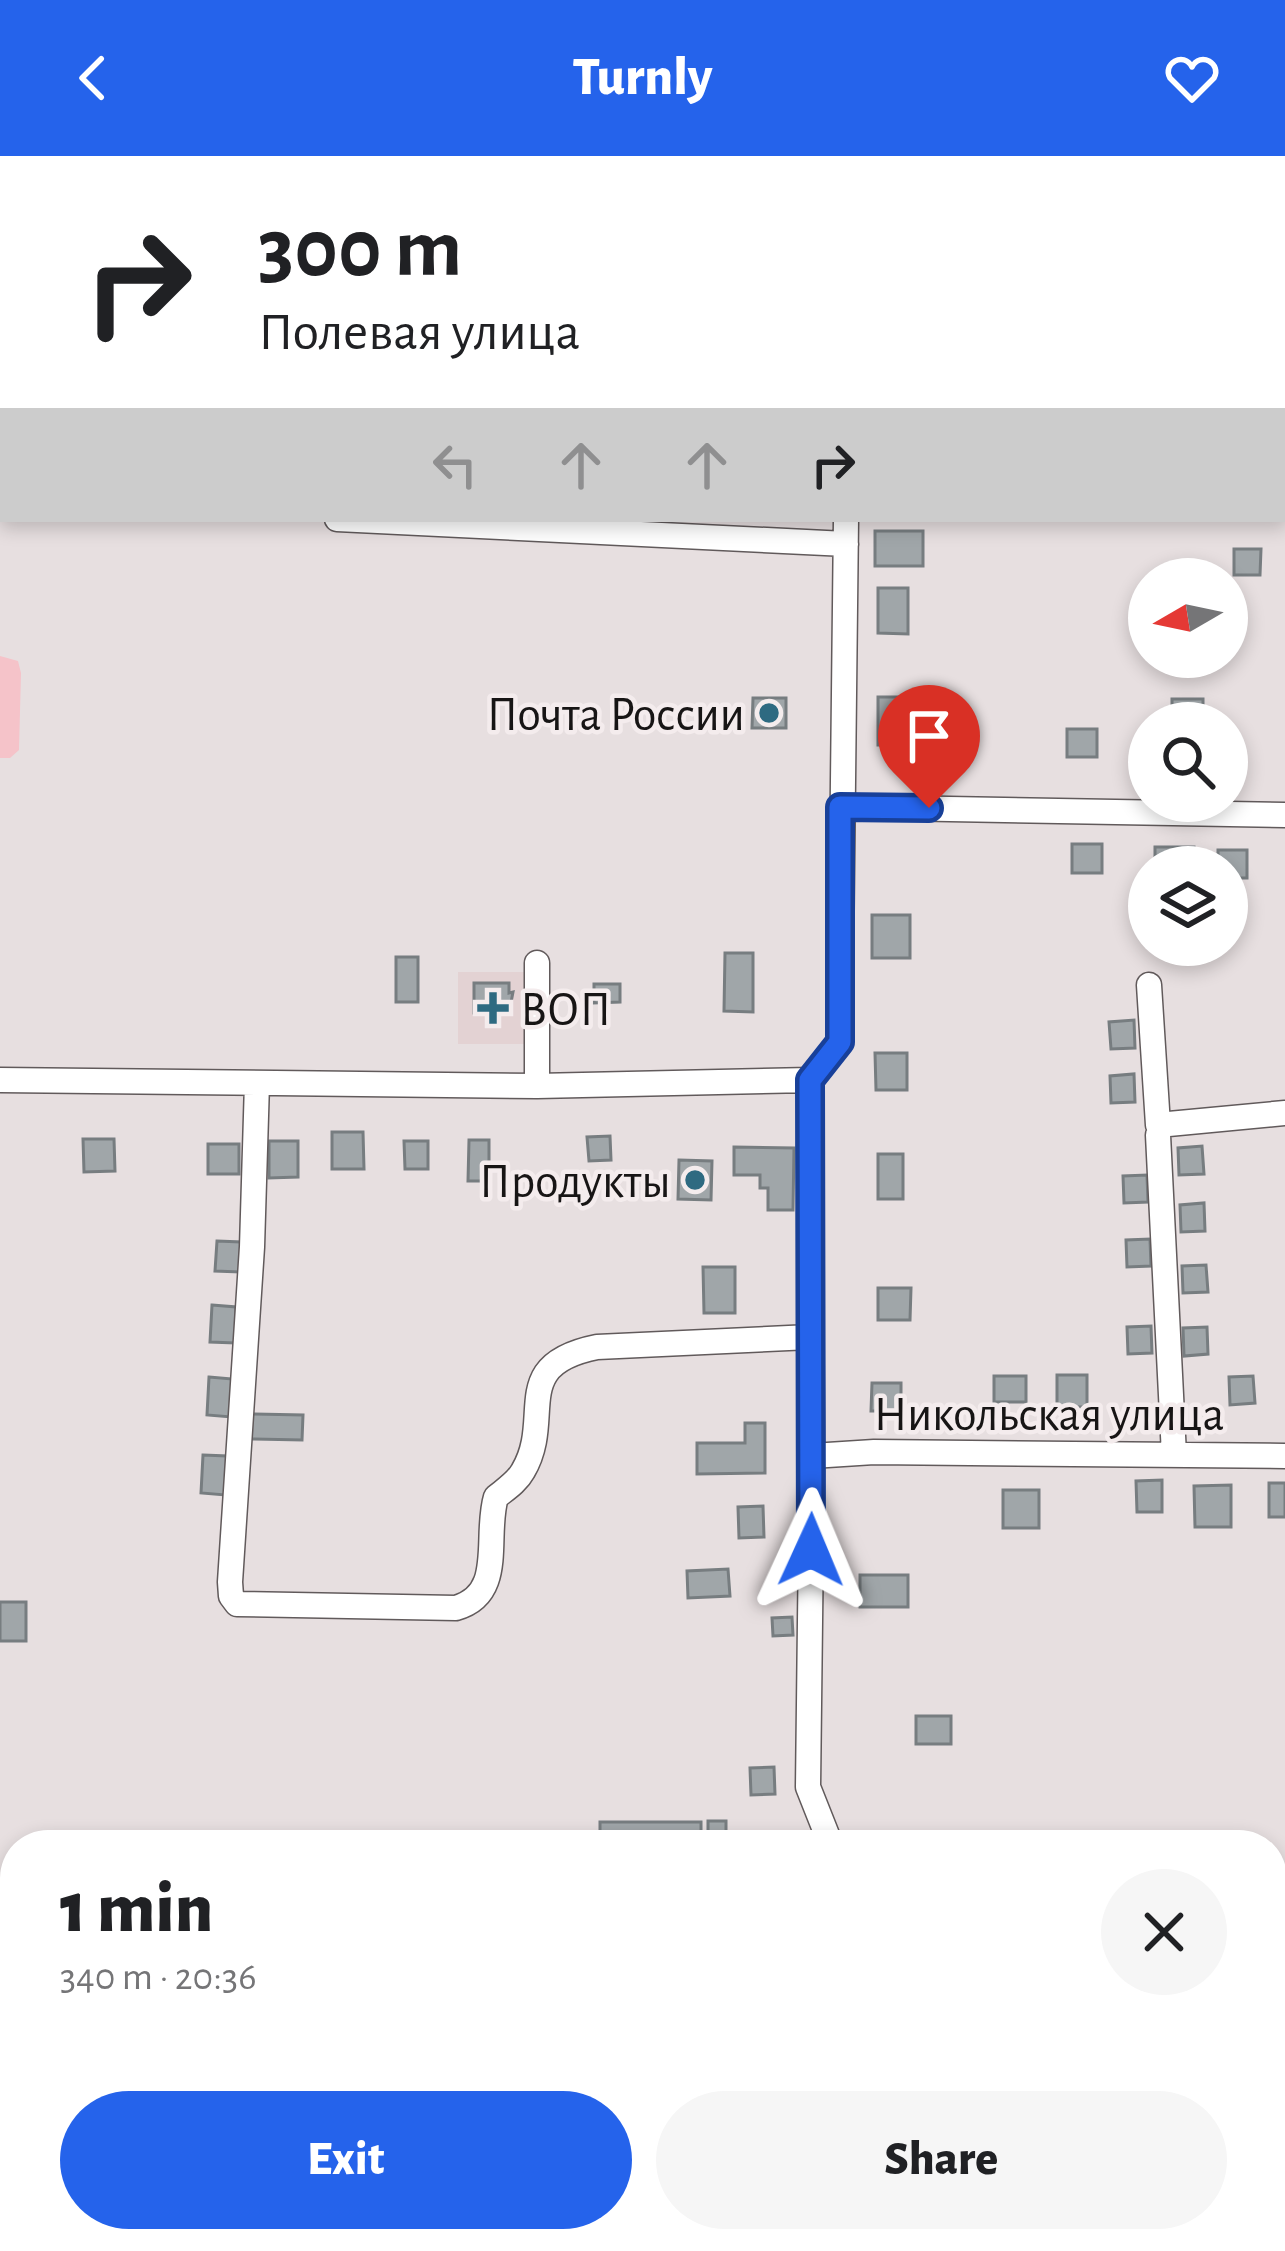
<!DOCTYPE html>
<meta charset="utf-8">
<style>
body{margin:0;font-family:"Alegreya Sans",sans-serif;background:#f6f6f6;color:#202124;height:100vh;display:flex;flex-direction:column;font-size:45px;white-space:nowrap}
*{box-sizing:border-box;margin:0}
p{font-size:39px;color:#757577}
.icon{flex:none;width:66px;height:66px;fill:none;stroke:currentColor;stroke-width:2;stroke-linecap:round;stroke-linejoin:round}
.map{position:relative;flex:1;overflow:hidden}
.details{position:absolute;left:0px;top:1674px;width:1287px;height:423px;display:flex;flex-direction:column;background:#fff;border-radius:48px 48px 0 0;box-shadow:0 6px 18px #0003}
.details>*{flex:none}
.top-card{position:absolute;left:0px;top:0px;width:1287px;height:366px;box-shadow:0 6px 18px #0003;background:#fff;color:#202124;overflow:hidden}
.needle{width:78px;rotate:261deg}
.buttons{position:absolute;left:1128px;top:402px;display:grid;gap:24px}
.buttons a{display:grid;place-items:center;width:120px;height:120px;border-radius:50%;background:#fff;box-shadow:0 6px 18px #0003;font-size:60px}
.pin{position:absolute;display:grid;place-items:center;width:102px;height:102px;color:#fff;margin:-123px -51px;border-radius:50% 50% 50% 0;rotate:-45deg;box-shadow:0 0 12px #0007}
.pin .icon{rotate:45deg}
.me{position:absolute;width:132px;margin:-66px;rotate:1deg;stroke-linejoin:round;filter:drop-shadow(0 0 9px #0008)}
.turn{display:flex;align-items:center;gap:42px;height:252px;padding:0 60px;font-size:54px}
.turn .icon{width:156px;height:156px;stroke-width:2.5}
.turn b{display:block;font-size:84px;line-height:102px}
.lanes{display:flex;align-items:center;height:114px;padding:0 60px;background:#0003;justify-content:center;gap:60px;direction:ltr}
.lanes .off{opacity:.35}
.round{display:grid;place-items:center;flex:none;width:126px;height:126px;border-radius:63px;background:#f6f6f6}
.headline{display:flex;align-items:center;justify-content:space-between;height:204px;padding:0 60px}
h1{font-size:72px;font-weight:800;line-height:90px}
.primary-button{display:flex;gap:24px;margin-top:auto;padding:24px 60px}
.primary-button a{flex:1;height:138px;border-radius:72px;background:#2563eb;color:#fff;font-size:48px;font-weight:800;line-height:138px;text-align:center}
.primary-button a+a{background:#f6f6f6;color:#202124}
header{display:flex;justify-content:space-between;align-items:center;height:156px;padding:0 60px;background:#2563eb;color:#fff;font-size:54px;font-weight:800}
.map>svg:first-child{display:block}
.built{fill:#e3d2d3}
.green{fill:#f5c3c9}
.building{fill:#a0a6a9;stroke:#777d80;stroke-width:3}
.lines{fill:none;stroke-linecap:round;stroke-linejoin:round}
.minor-casing{stroke:#615a5b;stroke-width:27}
.minor{stroke:#fff;stroke-width:24}
.route-casing{stroke:#184099;stroke-width:30}
.route{stroke:#2563eb;stroke-width:21}
.poi-dot{fill:#2e6a81;stroke:#f4eced;stroke-width:4.5}
.labels{text-anchor:middle;stroke-width:9;stroke-linejoin:round;paint-order:stroke}
.poi-label{font-size:48px;fill:#171515;stroke:#f4eced;text-anchor:end}
.street-label{font-size:48px;fill:#171515;stroke:#f4eced}
</style>
<header><svg class="icon" aria-label="back" viewBox="0 0 24 24"><path d="M15 5l-7 7 7 7"/></svg>Turnly<svg class="icon" aria-label="heart" viewBox="0 0 24 24"><path d="M12 20l-8-8c-3-5 5-10 8-4 3-6 11-1 8 4z"/></svg></header>
<div class="map">
<svg width="1285" height="2095" viewBox="0 0 1285 2095">
<rect width="100%" height="100%" fill="#e7dfe0"/>
<path class="built" d="M458,816h71l-1,72h-70z"/>
<path class="green" d="M0,500l18,5 3,12 -2,77 -9,8h-10z"/>
<path class="building" d="M875,375h48v35h-48z
M1234,393h27l-1,26h-26z
M878,432h30v46l-30,-1z
M878,541h30v48h-30z
M753,542h33v30h-34z
M1172,543h31v24h-31z
M1067,573h30v28h-30z
M1072,688h30v29h-30z
M1155,691h39v20h-39z
M1218,694h29v28h-20v-11h-9z
M872,759h38v43h-38z
M725,797h28v59l-29,-1z
M396,801h22v45h-22z
M474,827h35v10l4,-1 -4,21h-35z
M594,828h26v18l-26,1z
M1134,864l1,28 -24,1 -2,-27z
M875,897h32v37h-31z
M1134,918l1,28 -24,1 -1,-27z
M332,976h31l1,37h-32z
M610,980l1,24 -22,1 -2,-24z
M83,983h31l1,32 -31,1z
M469,984h20v41h-21z
M269,985h29v36l-29,1z
M404,985h24v28h-23z
M208,988h31v30h-31z
M1202,990l2,28 -25,1 -1,-27z
M734,991l60,1 -1,62h-25v-22h-8v-13h-26z
M878,998h25v45h-25z
M679,1004l33,1 -1,39 -33,-1z
M1147,1019l1,27 -24,1 -1,-27z
M1204,1047l1,28 -24,1 -1,-27z
M1150,1083l1,27 -24,1 -1,-27z
M217,1085l24,1 -1,30 -25,-1z
M1206,1109l2,27 -25,1 -1,-27z
M703,1111h32v46h-31z
M878,1132h33l-1,32h-32z
M212,1149l24,2 -1,36 -25,-1z
M1151,1170l1,27 -24,1 -1,-27z
M1207,1171l1,27 -24,2 -1,-28z
M1057,1219h30v32h-30z
M994,1220h32v26h-32z
M1253,1220l2,27 -25,2 -1,-28z
M209,1221l24,2 -2,38 -24,-2z
M872,1227h29v28h-30z
M252,1258l51,1 -1,25 -51,-1z
M745,1267h20v50l-68,1v-31h48z
M203,1299l24,1 -2,39 -24,-2z
M1162,1324v32h-25l-1,-31z
M1269,1327h16v34h-16z
M1231,1329v42h-36l-1,-41z
M1003,1334h36v38h-36z
M763,1350l1,31 -25,1 -1,-31z
M728,1413l2,27 -42,2 -1,-27z
M860,1419h48v32h-48z
M0,1446h26v39h-26z
M792,1461l1,18 -20,1 -1,-18z
M916,1560h35v28h-35z
M774,1611l1,27 -24,1 -1,-27z
M708,1665h18v24h-18z
M600,1666h101v23h-101z
M664,2082h48v13h-47z"/>
<g class="lines">
<defs>
<path id="minor" d="M844,3v-3
M1284,8h1
M0,345h3
M337,363l509,25
M840,651l445,8
M1149,829l9,140 127,-12
M0,924l537,6 273,-6
M257,927l-5,164 -22,335 1,14 6,8 219,4c50,-14 28,-72 40,-111 10,-8 21,-15 27,-26 32,-54 -16,-106 74,-124l213,-10
M537,930v-123
M1158,979l16,320
M812,1300l62,-4 411,4
M831,1689l-23,-58 4,-331 -2,-376 30,-38 6,-523
M1272,1949h13
M0,1950l15,1"/>
</defs>
<use href="#minor" class="minor-casing"/>
<use href="#minor" class="minor"/>
</g>
<g class="lines">
<defs>
<path id="route" d="M811,1394l-1,-470 30,-38v-235l89,1"/>
</defs>
<use href="#route" class="route-casing"/>
<use href="#route" class="route"/>
</g>
<g class="poi-dot">
<circle cx="769" cy="557" r="12"/>
<path d="M487 834h12v12h12v12h-12v12h-12v-12h-12v-12h12z"/>
<circle cx="695" cy="1024" r="12"/>
</g>
<g class="labels">
<g class="poi-label">
<text x="745" y="574">Почта России</text>
<text x="520" y="869" text-anchor="start">ВОП</text>
<text x="671" y="1041">Продукты</text>
</g>
<g class="street-label">
<text x="1049" y="1274">Никольская улица</text>
</g>
</g>
</svg>
<div class="buttons">
<a><svg class="needle" viewBox="-14 -14 28 28"><path d="M0-13l5 13h-10z" fill="#e53935"/><path d="M0 13l5-13h-10z" fill="#757577"/></svg></a>
<a><svg class="icon" aria-label="search" viewBox="0 0 24 24"><circle cx="10" cy="10" r="6"/><path d="M15 15l6 6"/></svg></a>
<a><svg class="icon" aria-label="layers" viewBox="0 0 24 24"><path d="M12 4l9 5-9 5-9-5zM3 14l9 5 9-5"/></svg></a>
</div>
<div class="pin" style="left:929px;top:652px;background:#d93025"><svg class="icon" aria-label="arrive" viewBox="0 0 24 24"><path d="M6 21V4h12l-3 4 3 4H6"/></svg></div>
<svg class="me" style="left:811px;top:1394px" viewBox="-20 -20 40 40"><path d="M0-17L14 15 0 8-14 15z" fill="#2563eb" stroke="#fff" stroke-width="4"/></svg>
<div class="top-card">
<div class="turn"><svg class="icon" aria-label="right" viewBox="0 0 24 24"><path d="M7 20v-9h11M14 6l5 5-5 5"/></svg><div><b>300 m</b>Полевая улица</div></div>
<div class="lanes"><svg class="icon off" aria-label="left" viewBox="0 0 24 24"><path d="M17 20v-9H6M10 6l-5 5 5 5"/></svg><svg class="icon off" aria-label="ahead" viewBox="0 0 24 24"><path d="M12 20V5M6 11l6-6 6 6"/></svg><svg class="icon off" aria-label="ahead" viewBox="0 0 24 24"><path d="M12 20V5M6 11l6-6 6 6"/></svg><svg class="icon" aria-label="right" viewBox="0 0 24 24"><path d="M7 20v-9h11M14 6l5 5-5 5"/></svg></div>
</div>
<section class="details">
<div class="headline"><div><h1>1 min</h1><p>340 m · 20:36</p></div><a class="round"><svg class="icon" aria-label="close" viewBox="0 0 24 24"><path d="M6 6l12 12M18 6L6 18"/></svg></a></div>
<div class="primary-button"><a>Exit</a><a>Share</a></div>
</section>
</div>
